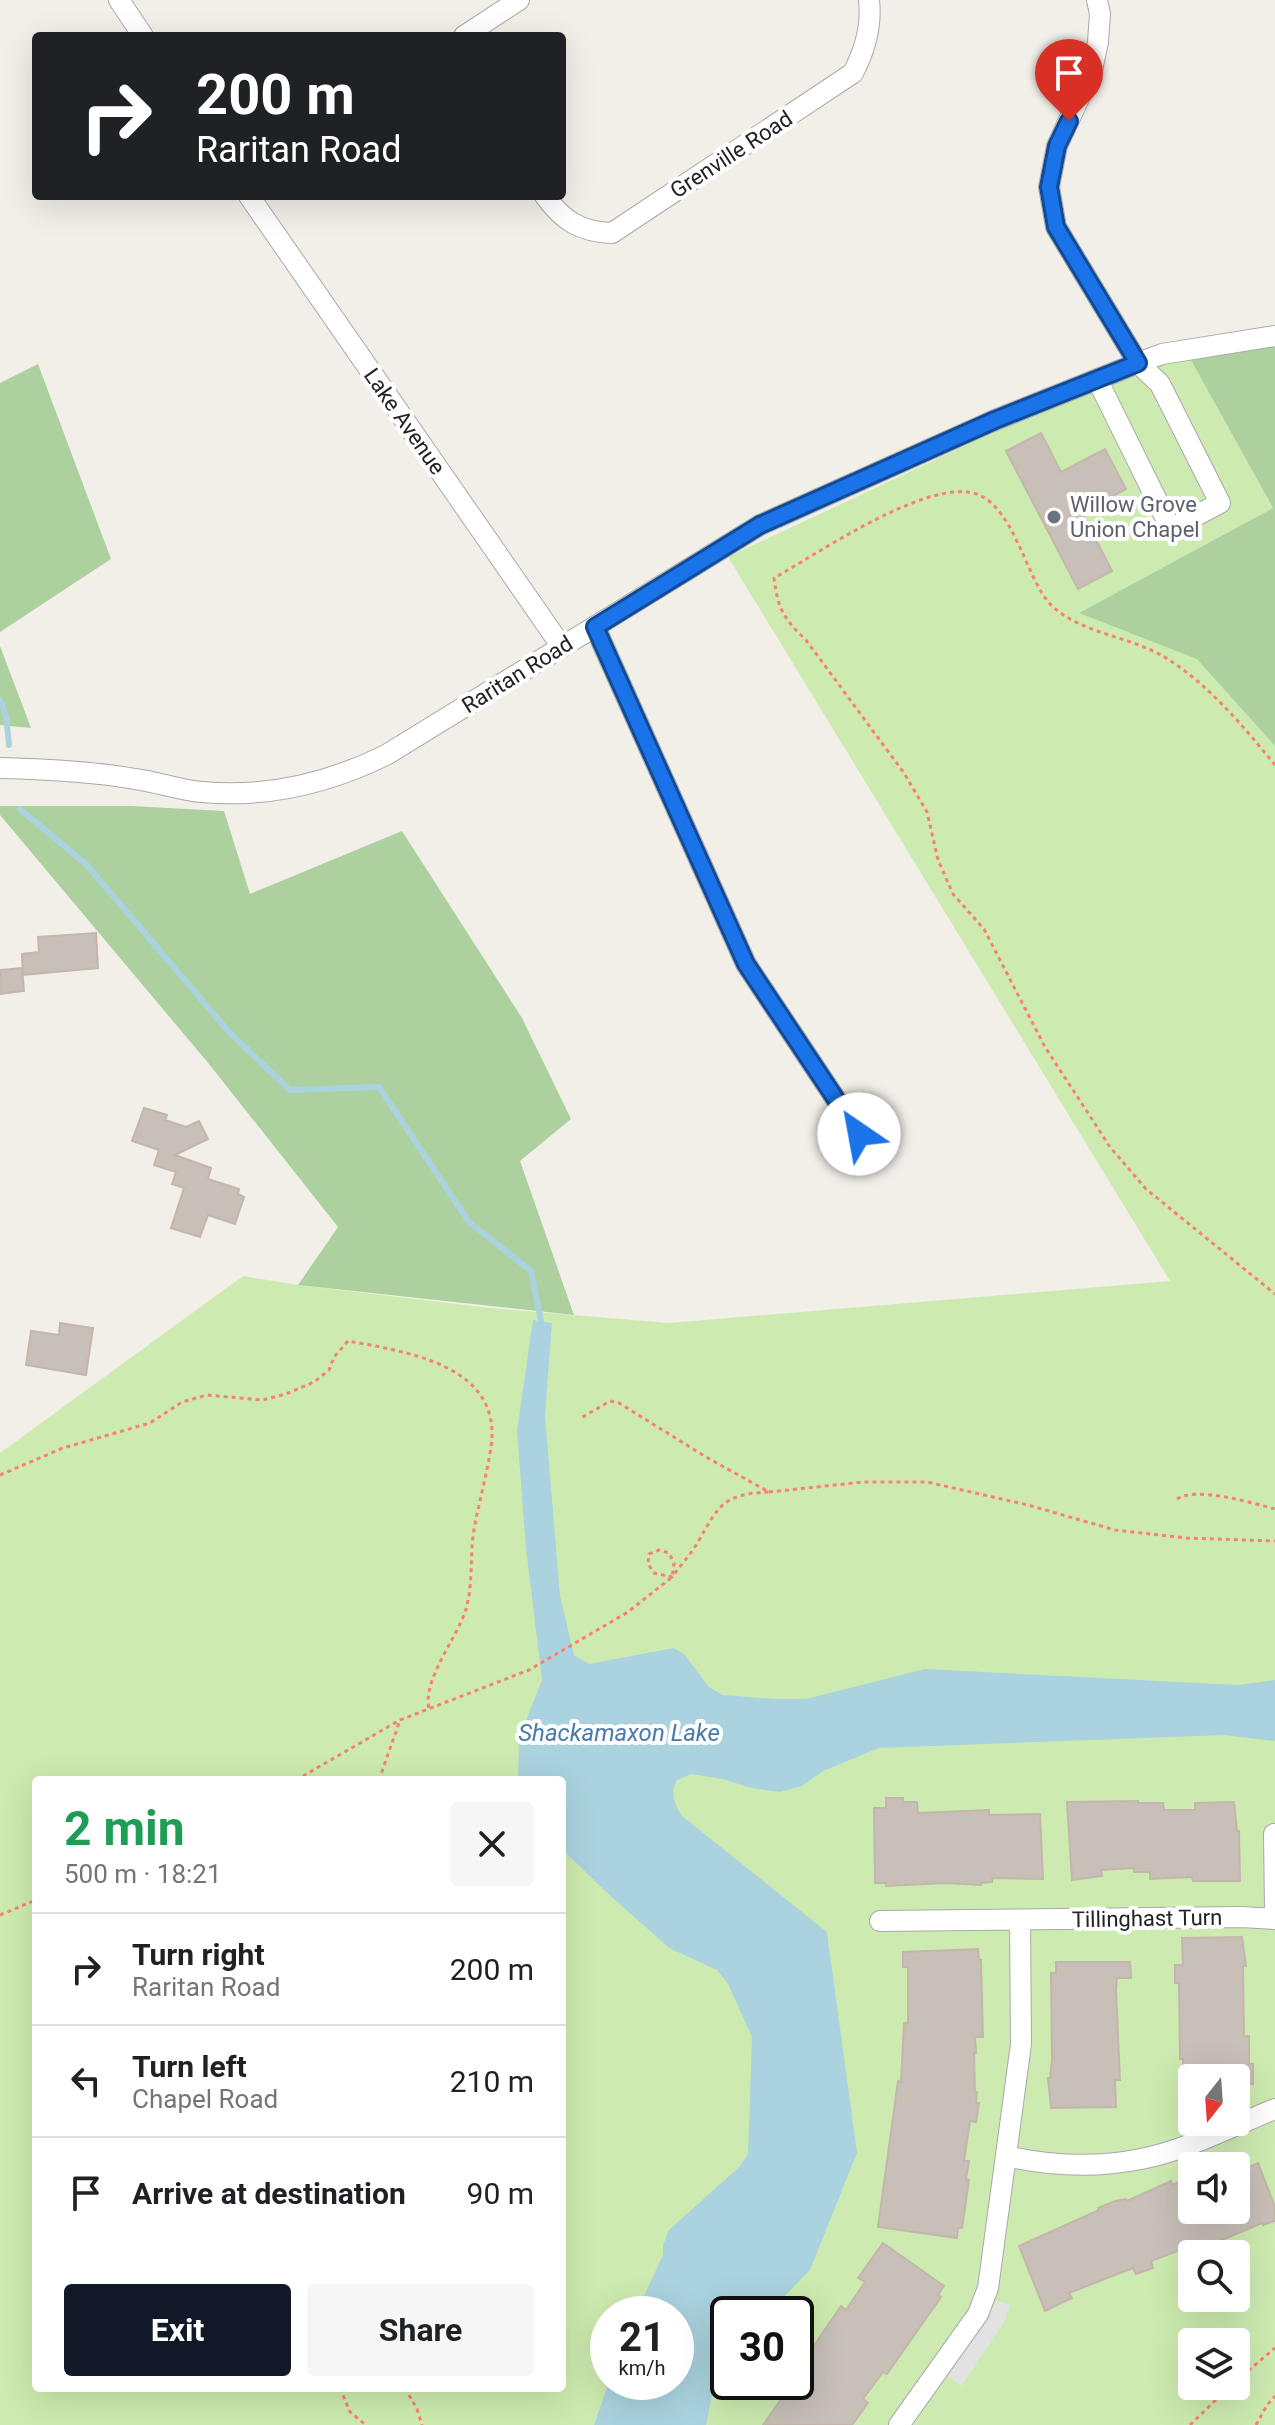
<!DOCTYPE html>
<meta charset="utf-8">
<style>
body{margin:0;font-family:Roboto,sans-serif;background:#f6f6f6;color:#202124;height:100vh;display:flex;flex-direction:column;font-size:30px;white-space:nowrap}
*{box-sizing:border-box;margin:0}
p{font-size:26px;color:#757577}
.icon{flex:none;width:44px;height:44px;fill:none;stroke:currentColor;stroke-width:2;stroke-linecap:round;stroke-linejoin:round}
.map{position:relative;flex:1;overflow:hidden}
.sheet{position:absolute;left:32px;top:1776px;width:534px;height:616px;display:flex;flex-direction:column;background:#fff;border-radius:8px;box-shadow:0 8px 32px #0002}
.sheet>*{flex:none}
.top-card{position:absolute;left:32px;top:32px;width:534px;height:168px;border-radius:8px;box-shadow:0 8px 32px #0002;background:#202124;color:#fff;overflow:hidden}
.needle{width:52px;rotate:197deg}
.fabs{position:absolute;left:1178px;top:2064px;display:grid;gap:16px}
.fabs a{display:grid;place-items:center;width:72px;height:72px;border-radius:8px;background:#fff;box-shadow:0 8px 32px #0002;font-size:40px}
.speed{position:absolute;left:590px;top:2296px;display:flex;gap:16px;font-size:40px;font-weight:700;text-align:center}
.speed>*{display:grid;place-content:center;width:104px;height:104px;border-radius:50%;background:#fff;box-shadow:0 8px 32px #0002;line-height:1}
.speed small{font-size:20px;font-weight:400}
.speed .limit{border:4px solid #111;border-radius:12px;background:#fff;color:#111}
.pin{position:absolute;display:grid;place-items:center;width:68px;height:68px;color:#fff;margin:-82px -34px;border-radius:50% 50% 50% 0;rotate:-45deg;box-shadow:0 0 8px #0007}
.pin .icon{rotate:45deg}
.me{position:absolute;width:88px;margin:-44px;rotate:327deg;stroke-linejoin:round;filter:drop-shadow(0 0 6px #0008)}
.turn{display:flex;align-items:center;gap:28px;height:168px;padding:0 32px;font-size:36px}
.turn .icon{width:104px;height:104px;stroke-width:2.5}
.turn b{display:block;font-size:56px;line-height:68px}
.round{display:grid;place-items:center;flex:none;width:84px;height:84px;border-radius:8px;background:#f6f6f6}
.head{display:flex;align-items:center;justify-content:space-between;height:136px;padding:0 32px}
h1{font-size:48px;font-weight:700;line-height:60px;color:#1e9e55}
.primary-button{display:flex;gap:16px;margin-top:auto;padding:16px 32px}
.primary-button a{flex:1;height:92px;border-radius:8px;background:#111827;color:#fff;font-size:32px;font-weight:700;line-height:92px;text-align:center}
.primary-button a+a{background:#f6f6f6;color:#202124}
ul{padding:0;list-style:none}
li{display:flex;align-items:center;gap:24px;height:112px;padding:0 32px;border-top:2px solid #e0e0e0}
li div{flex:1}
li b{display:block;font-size:30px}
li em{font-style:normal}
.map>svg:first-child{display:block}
.grass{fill:#cdebb0;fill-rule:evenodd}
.forest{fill:#add19e}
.parking{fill:#e2e2e2}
.water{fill:#aad3df}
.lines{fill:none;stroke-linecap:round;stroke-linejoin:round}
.stream{stroke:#aad3df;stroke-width:6}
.building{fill:#c7bfb8;stroke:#c4b6ab;stroke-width:2}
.minor-casing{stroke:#a9a9a9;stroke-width:22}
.path{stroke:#fa8072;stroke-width:3;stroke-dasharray:4 4;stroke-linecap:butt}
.minor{stroke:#fff;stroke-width:20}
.route-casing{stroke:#114b97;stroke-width:20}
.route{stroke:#1a73e8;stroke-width:14}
.worship-dot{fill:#6b7280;stroke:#fff;stroke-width:3}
.labels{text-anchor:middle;stroke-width:8;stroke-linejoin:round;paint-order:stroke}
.street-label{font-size:22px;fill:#222;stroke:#fff}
.worship-label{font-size:22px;fill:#5b616d;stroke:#fff;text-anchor:start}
.water-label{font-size:24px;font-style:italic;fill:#4a7aab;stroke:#fff}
</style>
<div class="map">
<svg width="1275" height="2425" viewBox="0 0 1275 2425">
<rect width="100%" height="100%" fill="#f2efe9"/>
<path class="grass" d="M1182,344l91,164 -193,105 118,46 77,87v1679h-1275v-972l243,-177 55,9 192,23 179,15 501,-42 -442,-724zM36,1780h526v608h-526zM1192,2078h44v44h-44zM1192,2166h44v44h-44zM1192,2254h44v44h-44zM608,2314h68v68h-68zM728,2314h68v68h-68zM1192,2342h44v44h-44z"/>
<path class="forest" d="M1275,336v410l-78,-87 -118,-46 194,-105 -91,-164z
M38,364l73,195 -111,73v-249z
M0,646l31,82 -31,-3z
M0,806h131l93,5 26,83 152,-63 120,187 49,101 -51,42 54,154 -276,-30 40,-58 -129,-163 -209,-249z"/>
<path class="parking" d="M996,2300l14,5 -6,18 -43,63 -14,-10 42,-59z"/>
<path class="water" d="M533,1320l19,3 -7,92 15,181 14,59 15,9 85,-16 10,6 25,33 14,8 52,4h31l119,-30 313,16 37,-5v61l-51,-6 -345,13 -56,23 -21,15 -22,6 -29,-4 -28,-9 -32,-5 -14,6c-7,13 -3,23 5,36l145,116 30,221 -47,117 -43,44h-39v40l-10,11 -12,60h-112l15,-43h67v-68h-45l12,-16 20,-43v-10l6,-15 70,-63 9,-13 4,-117 -24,-53 -11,-14 -48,-22 -65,-58 -42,-41v-69h-44l1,-42 23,-58 -16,-132 -9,-117z"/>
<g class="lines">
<path class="stream" d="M0,700l6,16 3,29
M20,809l66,55 143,168 61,58 89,-3 90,135 62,49 10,50"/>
</g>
<path class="building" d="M1041,433l20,39 44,-23 21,40 -44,23 30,59 -34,18 -72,-138z
M96,933l2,35 -75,7 -1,-21 17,-2 -1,-15z
M22,968l2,23 -24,3v-24z
M144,1108l23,7 -2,5 21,7 13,-6 9,18 -33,16 36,13 -3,11 31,10 -1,5 6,3 -9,27 -27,-9 -8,22 -29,-9 13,-40 -12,-4 4,-12 -22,-7 5,-15 -27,-9z
M60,1323l33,5 -7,47 -60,-10 5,-34 28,4z
M886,1798h17v4h14l1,11 71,-3v5l51,-1 3,65 -51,-1v4l-11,1v2l-35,-2 -60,3v-3h-11l-1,-75h12z
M1138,1801v2h25l1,7h31v-7l39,-1 3,29h2l1,50h-47l-1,-4 -42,2v-7h-16v-4l-33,2 1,6 -30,4 -5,-78z
M1242,1937l4,29h-3l1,70h5v28h4v20h-17v-6h-53v-19h-3l-1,-76h-4v-18h8l-1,-27z
M978,1949l1,11h2l2,77h-8l1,16h-2l1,39h2l-1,11h3l-3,19 -6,-1 -6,40h5l-3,18 3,1 -7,48h-4l-1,10 -79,-11 20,-146 3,1 3,-59h4v-56h-5v-15z
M1056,1962h74l1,16h-14l-1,12 4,90h-5l1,27 -65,1 -3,-30h2l2,-18 -1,-87h5z
M1258,2163l17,44v14l-12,4 -1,-2 -66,28 -3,-6 -42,16 2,7 -17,6 -3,-6 -64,25 3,5 -27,13 -26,-65 80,-36 -1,-2 17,-7 11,-2 1,2 44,-20 1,4 20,-8v33h44v-38z
M883,2243l61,43 -6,9 3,2 -54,77 -4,-2 -20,27 5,4 -16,22h-89l20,-29 -3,-2 9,-12h7v-10l45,-66 5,4 19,-28 -7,-4z"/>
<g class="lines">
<defs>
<path id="minor" d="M119,0l24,36
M1097,0l3,14 -2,28 -6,28 -35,76 -8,41 7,40 82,136 22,21 60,119 -49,26 -74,-150
M464,36l55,-36
M249,196l313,451
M545,196c18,25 36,36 67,37l241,-160c12,-23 19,-47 16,-73
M595,627l151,337 113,170
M0,768c41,1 96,4 135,11 23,3 44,11 67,13 64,6 127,-9 184,-37l374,-230 235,-105 143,-57 24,-9 113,-18
M1274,1834l1,76
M880,1921l361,-4 34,2
M1006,2156c44,10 90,12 135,3 46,-9 91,-33 134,-50
M899,2425l79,-111 10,-26 33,-244 -1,-123"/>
</defs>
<use href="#minor" class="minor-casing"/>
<path class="path" d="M1275,765c-32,-39 -69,-84 -114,-110 -34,-19 -81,-22 -110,-50 -27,-28 -38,-109 -84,-113 -52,-5 -147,60 -193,86 4,31 9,40 32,62l98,133 23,39 11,48 15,34 31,35 61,118 65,100 36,42 129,105
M0,1475l63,-27 87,-25 32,-21 25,-7 55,5 24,-6 28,-12 15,-12 5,-13 14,-16c59,11 155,24 143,106 -4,26 -11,52 -16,77 -6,28 -1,57 -9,85 -9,30 -44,70 -37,101
M769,1492l94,-10h64l101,23 87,25 71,8 89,3
M1177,1499c19,-13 75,4 98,10
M296,1780l104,-60 129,-50 99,-58 44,-35 2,-14 -5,-10 -10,-3 -10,4 -1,10 6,9 18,4c8,-11 19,-23 26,-35 21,-37 25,-48 71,-50l-63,-35 -87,-54 -9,-2 -29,17
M379,1780l21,-60
M0,1915l36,-15
M1236,2381l39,-33
M340,2388l10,24 16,13
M405,2388l12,21 5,16
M1190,2425l40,-39
M1256,2425l11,-20 8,-9"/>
<use href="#minor" class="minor"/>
</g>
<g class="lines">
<defs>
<path id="route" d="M859,1134l-113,-170 -151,-337 165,-102 235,-105 143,-57 -82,-136 -7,-40 8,-41 12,-25"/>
</defs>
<use href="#route" class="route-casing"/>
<use href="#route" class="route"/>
</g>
<circle class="worship-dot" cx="1054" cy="517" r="8"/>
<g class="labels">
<g class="street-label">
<text transform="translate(731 154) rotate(-33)" y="8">Grenville Road</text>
<text transform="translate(405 421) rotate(55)" y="8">Lake Avenue</text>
<text transform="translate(517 674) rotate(-32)" y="8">Raritan Road</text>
<text transform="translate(1147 1918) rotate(-1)" y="8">Tillinghast Turn</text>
</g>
<g class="worship-label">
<text x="1070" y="512">Willow Grove<tspan x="1070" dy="25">Union Chapel</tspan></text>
</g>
<g class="water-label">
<text x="619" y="1741">Shackamaxon Lake</text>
</g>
</g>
</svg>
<div class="fabs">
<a><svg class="needle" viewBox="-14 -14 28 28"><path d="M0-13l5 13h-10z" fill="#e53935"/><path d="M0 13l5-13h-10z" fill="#757577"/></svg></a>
<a><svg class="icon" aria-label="sound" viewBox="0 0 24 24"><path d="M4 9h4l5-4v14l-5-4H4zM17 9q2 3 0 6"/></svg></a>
<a><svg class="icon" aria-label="search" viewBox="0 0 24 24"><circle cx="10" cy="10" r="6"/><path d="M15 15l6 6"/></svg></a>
<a><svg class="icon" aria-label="layers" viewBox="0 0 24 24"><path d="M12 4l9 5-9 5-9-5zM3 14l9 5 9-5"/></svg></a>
</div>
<div class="speed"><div>21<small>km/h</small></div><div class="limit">30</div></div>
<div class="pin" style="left:1069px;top:121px;background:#d93025"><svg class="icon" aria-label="arrive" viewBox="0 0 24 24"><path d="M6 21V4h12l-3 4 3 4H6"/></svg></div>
<svg class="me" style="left:859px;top:1134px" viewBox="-20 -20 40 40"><circle r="19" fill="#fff"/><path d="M0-13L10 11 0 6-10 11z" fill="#1a73e8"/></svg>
<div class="top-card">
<div class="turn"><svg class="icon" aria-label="right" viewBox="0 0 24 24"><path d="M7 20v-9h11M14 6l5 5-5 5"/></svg><div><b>200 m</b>Raritan Road</div></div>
</div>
<section class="sheet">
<div class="head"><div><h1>2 min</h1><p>500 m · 18:21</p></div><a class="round"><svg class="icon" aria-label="close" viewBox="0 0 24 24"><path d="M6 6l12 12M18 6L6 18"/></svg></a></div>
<ul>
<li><svg class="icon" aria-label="right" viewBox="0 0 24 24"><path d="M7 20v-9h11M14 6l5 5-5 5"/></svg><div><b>Turn right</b><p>Raritan Road</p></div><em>200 m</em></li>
<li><svg class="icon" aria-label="left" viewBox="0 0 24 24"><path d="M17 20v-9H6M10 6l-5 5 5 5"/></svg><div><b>Turn left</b><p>Chapel Road</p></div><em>210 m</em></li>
<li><svg class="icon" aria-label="arrive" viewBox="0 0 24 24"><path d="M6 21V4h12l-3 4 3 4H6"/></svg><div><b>Arrive at destination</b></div><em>90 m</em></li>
</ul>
<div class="primary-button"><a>Exit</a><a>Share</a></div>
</section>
</div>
